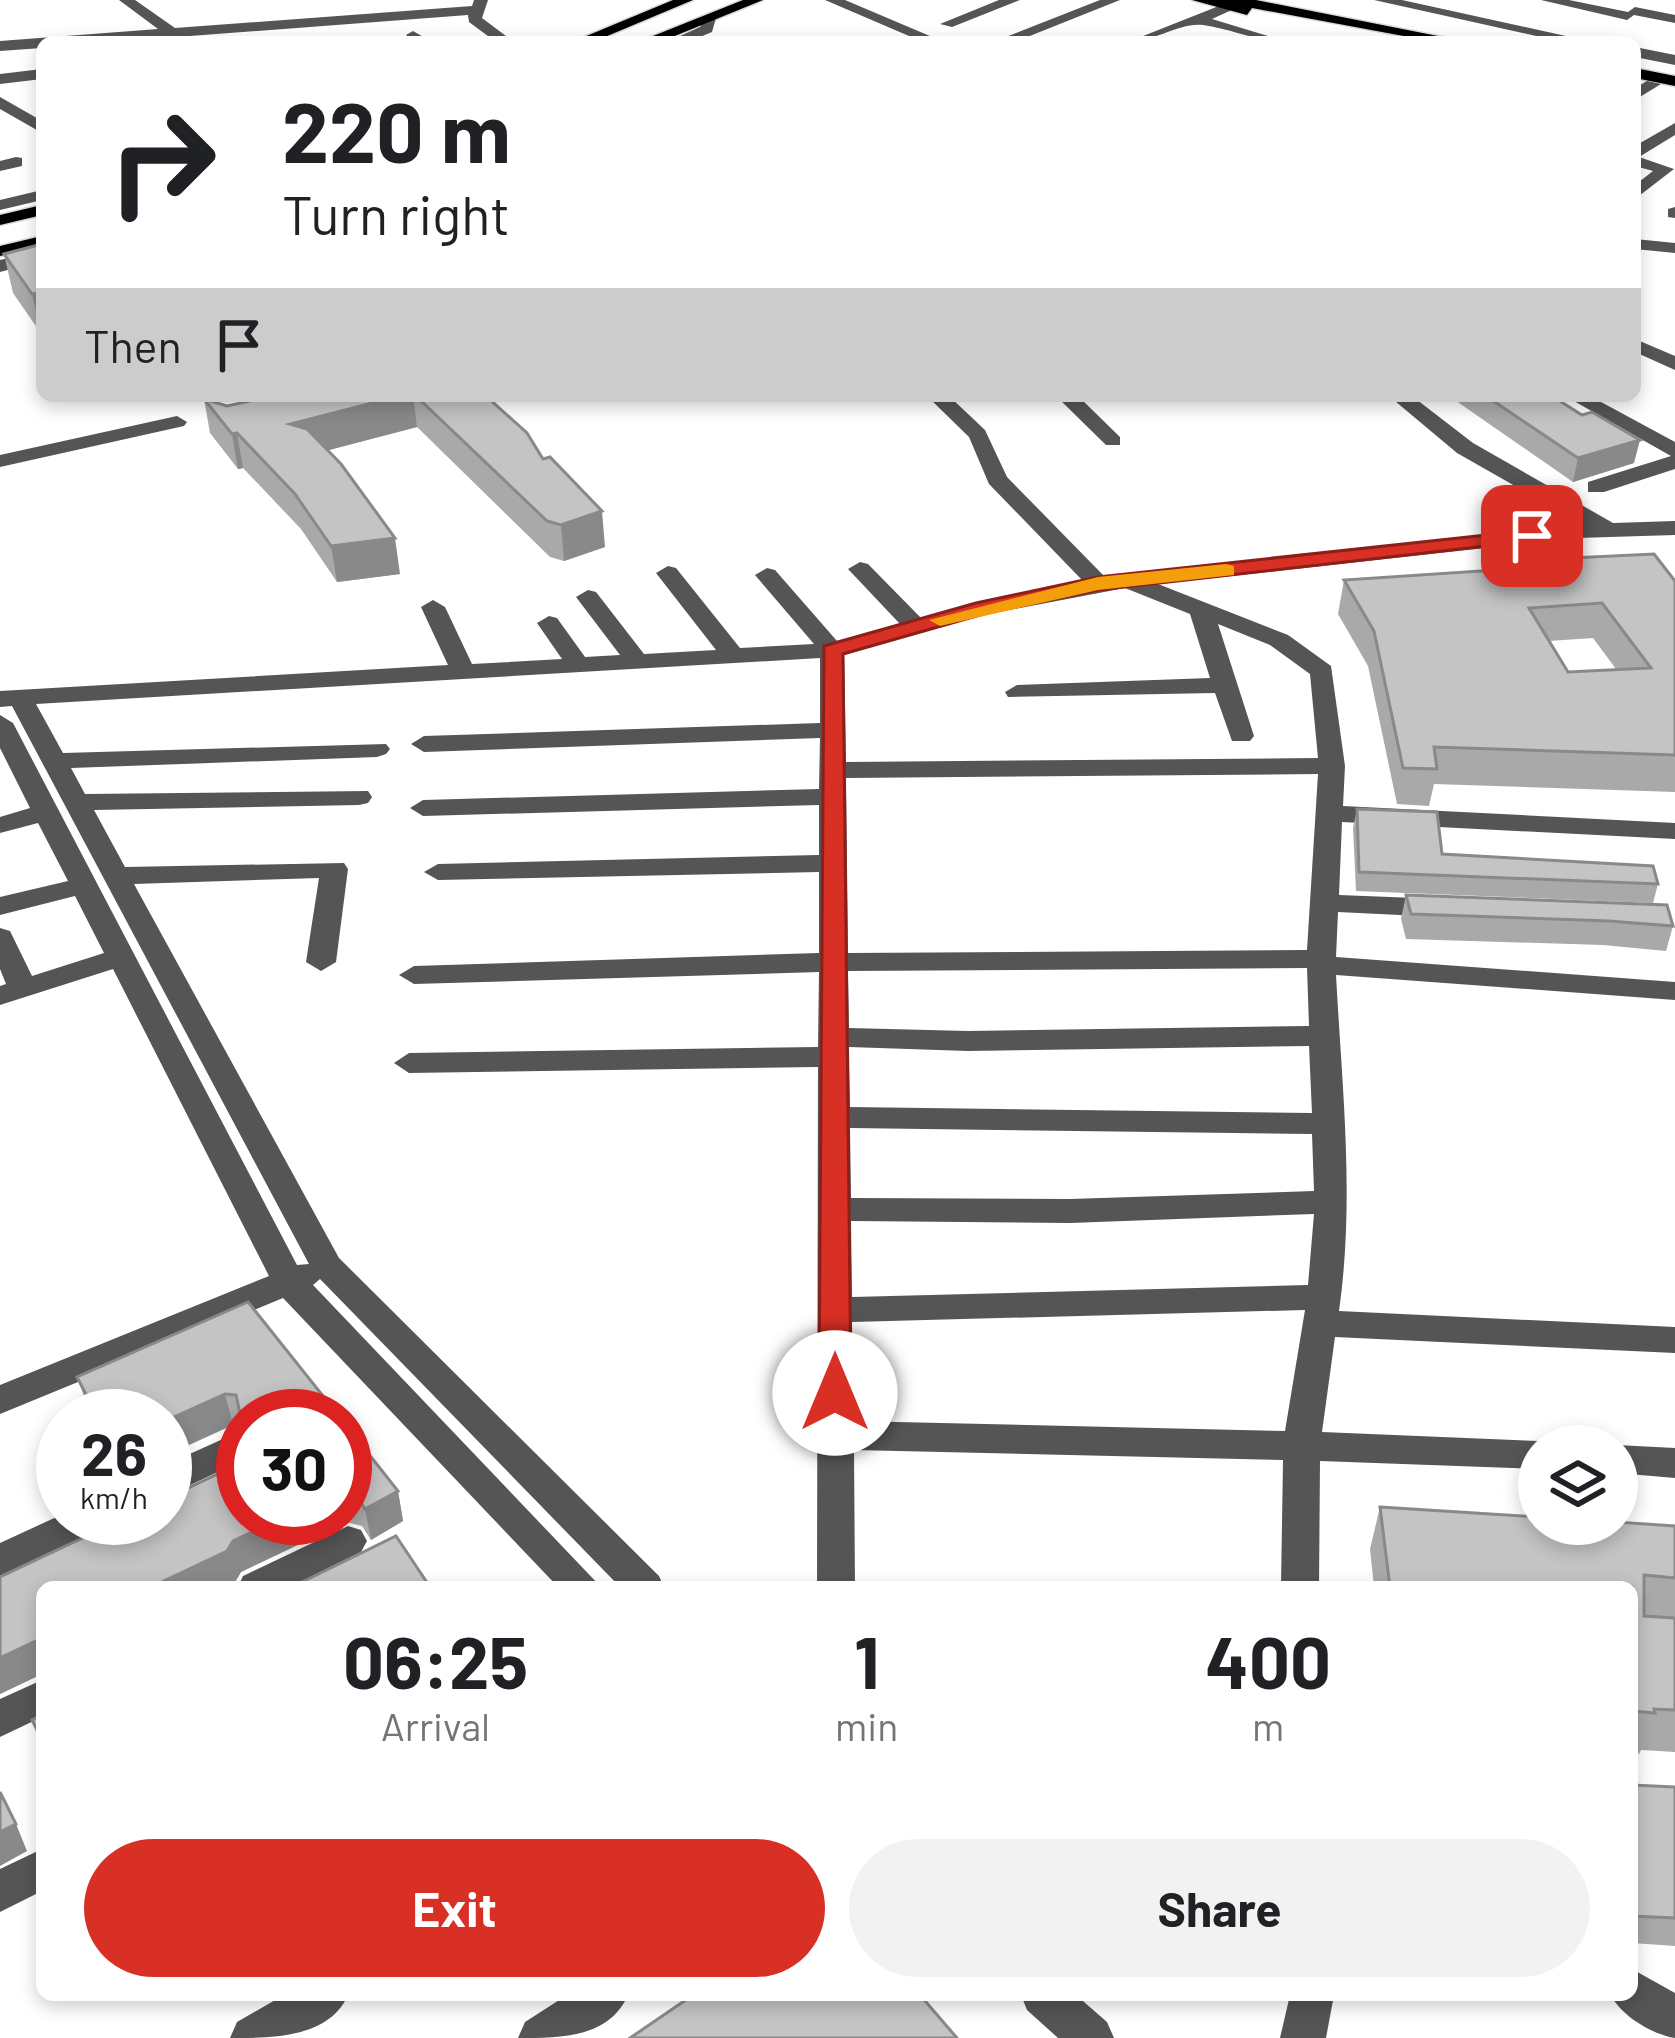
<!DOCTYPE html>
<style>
body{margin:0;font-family:Barlow,sans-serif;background:#f2f2f2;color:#202124;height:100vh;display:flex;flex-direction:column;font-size:45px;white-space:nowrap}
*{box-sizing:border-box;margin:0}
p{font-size:39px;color:#757577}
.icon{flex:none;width:66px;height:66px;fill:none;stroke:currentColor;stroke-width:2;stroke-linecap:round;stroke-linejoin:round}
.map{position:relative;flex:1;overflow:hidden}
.details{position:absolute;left:36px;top:1581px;width:1602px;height:420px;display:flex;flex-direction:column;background:#fff;border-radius:18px;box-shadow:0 6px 18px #0003}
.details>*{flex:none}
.top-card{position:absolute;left:36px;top:36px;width:1605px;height:366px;border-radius:18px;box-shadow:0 6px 18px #0003;background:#fff;color:#202124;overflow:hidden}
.controls{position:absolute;left:1518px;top:1425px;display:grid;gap:24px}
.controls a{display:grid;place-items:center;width:120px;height:120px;border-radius:50%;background:#fff;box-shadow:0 6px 18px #0003;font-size:60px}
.speed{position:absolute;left:36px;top:1389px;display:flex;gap:24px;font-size:60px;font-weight:700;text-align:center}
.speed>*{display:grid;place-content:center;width:156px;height:156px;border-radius:50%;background:#fff;box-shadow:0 6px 18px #0003;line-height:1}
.speed small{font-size:30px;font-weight:400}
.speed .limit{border:18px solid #d22;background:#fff;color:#111}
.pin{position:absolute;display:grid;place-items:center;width:102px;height:102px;color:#fff;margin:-51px;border-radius:24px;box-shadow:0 6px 18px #0006}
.me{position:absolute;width:132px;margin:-66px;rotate:0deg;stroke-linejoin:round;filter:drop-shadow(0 0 9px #0008)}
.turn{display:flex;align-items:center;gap:42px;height:252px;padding:0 48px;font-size:54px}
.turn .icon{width:156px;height:156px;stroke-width:2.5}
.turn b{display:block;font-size:84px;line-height:102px}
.then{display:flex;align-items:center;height:114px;padding:0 48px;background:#0003;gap:24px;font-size:45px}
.eta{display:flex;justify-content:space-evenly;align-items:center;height:204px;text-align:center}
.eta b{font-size:72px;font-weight:700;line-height:84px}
.cta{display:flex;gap:24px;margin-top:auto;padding:24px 48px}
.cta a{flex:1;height:138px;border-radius:72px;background:#d93025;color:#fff;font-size:48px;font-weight:700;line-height:138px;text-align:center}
.cta a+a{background:#f2f2f2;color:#202124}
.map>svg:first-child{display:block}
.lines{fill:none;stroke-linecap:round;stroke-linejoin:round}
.major-casing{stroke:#dbdbdb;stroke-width:3}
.minor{fill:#555;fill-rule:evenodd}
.major{fill:#000;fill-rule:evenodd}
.wall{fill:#a9a9a9;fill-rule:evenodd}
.shaded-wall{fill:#898989}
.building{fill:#c4c4c4;stroke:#898989;stroke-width:3;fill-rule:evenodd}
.route{fill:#d93025;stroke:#8d1f18;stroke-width:3}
.slow{fill:#f59e0b}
</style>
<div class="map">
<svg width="1675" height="2038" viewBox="0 0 1675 2038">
<rect width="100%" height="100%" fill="#fff"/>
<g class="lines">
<defs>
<path id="major" d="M673,0h20l-100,42h-21z
M743,0h20l-103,42h-22z
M1192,0h64l212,42h-32l-184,-34 -5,7z
M1635,68l40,8v10l-40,-8z
M42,205v10l-42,10v-10z
M42,236v10l-42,10v-10z"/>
</defs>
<use href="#major" class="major-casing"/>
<path class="minor" d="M119,0h16l40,28 297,-22 2,-6h14l-6,18 32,24h-18l-27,-20 -1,-7 -358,27h-68v6l-42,3v-10l158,-12z
M825,0h20l99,42h-21z
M999,0h21l-68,27 -12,-3z
M1100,0h20l-105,42h-22z
M1234,0l15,2 -37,17 76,23c-31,0 -56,-13 -85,-17 -23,-3 -49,17 -75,17z
M1374,0h28l191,42h-30z
M1541,0h28l59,12 7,-5 40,8v8l-41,-8 -7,5z
M709,14l7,4 -4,14 -24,10h-21l33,-15z
M413,31l19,11h-18l-8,-7z
M1635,47l40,8v10l-40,-8z
M42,69v10l-42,5v-10z
M1647,81l14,3 -26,16v-12z
M0,97l42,24v12l-42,-24z
M1675,123v12l-36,22 35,12 -39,30v-14l18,-14 -18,-5v-20z
M16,157l6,1v8l-22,5v-10z
M42,190v10l-42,10v-10z
M1675,207v11l-7,-1v-8z
M1635,239l40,4v10l-40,-4z
M42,250v11l-42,11v-12z
M1635,339l40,17v14l-40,-18z
M927,396h22l36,34 22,47 97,99 478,-52 -125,-71 -68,-57h23l61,47 140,80 62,-2v14l-98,3 -419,46 130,51 43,31 14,100 -2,40 332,17v16l-333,-17 -3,73 102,4 14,9 -14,9 -103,-5 -2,45 339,25v18l-339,-25c6,113 19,223 3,336l336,16v26l-340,-16 -13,95 217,9 14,5h-14v23l-219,-8 -1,126h-38l2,-127 -429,-10 1,137h-38l1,-520 -409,6 -15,-10 15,-10 409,-6 1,-75 -405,12 -15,-9 15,-9 405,-13v-81l-381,8 -14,-8 14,-8 381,-9v-50l-396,11 -13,-8 13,-8 396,-11 1,-51 -396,14 -13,-8 13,-8 396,-13v-65l-784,46 27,49 323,-9 4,5 -4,5 -9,3 -306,11 14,26 283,-3 4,6 -4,6 -9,2 -265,5 31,57 219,-4 4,6 -12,93 -15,9 -15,-9 13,-84 -185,6 205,374 320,318 5,11h-44l-300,-308 -7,6 288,302h-43l-275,-289 -283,116v-29l269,-109 -156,-307 -113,36v-19l6,-2 -6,-15v-41l10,3 22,45 72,-23 -29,-57 -75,19v-18l68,-16 -30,-58 -38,10v-16l30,-9 -30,-60v-33l13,8 284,542 12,-1 -297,-558 -12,1v-16l448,-26 -27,-58 12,-7 12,7 27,57 90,-5 -25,-36 12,-7 8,2 28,39 35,-2 -44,-58 12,-7 8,2 48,62 72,-4 -60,-77 12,-7 8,2 64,80 74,-4 -59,-69 12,-7 8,2 62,71 63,-17 -52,-55 12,-7 8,2 53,54 161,-38 -93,-96 -20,-47zM1125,588l65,26 20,64 -193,7 -12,7 3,5 207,-4 17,48h18l4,-5 -36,-112 52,21 40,29 8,84 -472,4 -2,-108 144,-40zM1318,774l-11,176 -459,3 -2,-175zM1307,968l2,58 -341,5 -119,-3 -1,-57zM1309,1046l3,67 -462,-6 -1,-60 119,4zM850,1128l462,6 2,57 -244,8 -219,-1zM1314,1214l-6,71 -456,12 -1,-76 219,2zM1305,1310l-20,121 -432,-10 -1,-99z
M1056,396h22l42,41v8h-14z
M1565,396h25l85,46v27l-71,23h-16v-10l83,-26z
M177,416l10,6 -3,4 -184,41v-12z
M243,1430v30l-78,37v-32z
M1617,1445l58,3v30l-58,-5v-27h-4z
M63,1514v4h46l-6,11 -103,48v-34z
M348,1526l13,4 6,11 -6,11 -68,35h-55l5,-11z
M42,1680v37l-42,20v-38z
M42,1849v42l-42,21v-43z
M1632,1969l43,24v45c-22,-3 -55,-23 -64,-43h21z
M284,1995h64c-19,43 -75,43 -118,43l7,-16z
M567,1995h61c-19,43 -67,43 -110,43l7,-16z
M1021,1995h55l31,27 7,16h-56l-31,-28z
M1290,1995h44l-8,43h-46z"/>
<use href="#major" class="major"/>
</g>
<path class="wall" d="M42,244v91l-29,-42 -9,-39z
M273,396h213l57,63 62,88 -41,14 -14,-4 -133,-130 -89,23 72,124 -63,8 -36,-53 -58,-61 -5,1 -28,-36 -6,-34 23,7z
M1449,396h103l82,67 -61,19z
M1490,562l185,19v211l-241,-8 -5,22 -32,-2 -29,-138 -30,-52 6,-34 145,-10zM1593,638l23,31 -48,3 -19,-31z
M1357,809l85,45 216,30 -5,19 -297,-12 -3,-63z
M1406,895l267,31 -7,25 -63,-6 -197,-6 -5,-20z
M248,1302l-5,124 -78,-10h-74l-14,-39z
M345,1424l53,67 5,30 -32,19 -9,-14 -16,-4 -105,50 -6,10 -10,5h-183v87l-42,20v-117l125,-59h40v-19l78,-37v56h102z
M1380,1507l295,19v226l-34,-2 -2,4 -7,-1v-166h-258l-4,-38z
M1632,1785l43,2v159l-43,-3z"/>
<path class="shaded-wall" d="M42,293v42l-10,-41z
M400,396h13l4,31 -122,32 -5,-35z
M237,433l6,35 -5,1 -6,-35z
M1640,440l-6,23 -61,19 5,-24z
M602,511l3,36 -41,14 -3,-36z
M395,538l5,36 -63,8 -6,-36z
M118,1391l7,25h-31l-3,-12z
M225,1394l8,31 -68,31v-35z
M398,1491l5,30 -32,19 -6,-31z
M345,1517l1,5 -105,50 -6,10 -10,5h-74l82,-46 49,-23z
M42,1638v36l-42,20v-36z
M16,1824l11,27 -27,15v-34z"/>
<path class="building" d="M42,244v49l-10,1 -28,-40z
M273,396h127l-110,28 17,5 34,35 54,74 -64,8 -36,-52 -58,-61 -5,1 -28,-35 23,7z
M416,396h70l41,37 16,26 7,-2 52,54 -41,14 -14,-4z
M1486,396h66l30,19 10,-3 48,28 -62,18z
M1654,554l21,27v174l-241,-8 3,22 -34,-1 -29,-137 -30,-51 152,-10 -6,-8zM1602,603l49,65 -83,4 -39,-64z
M1357,809l80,3 5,42 211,12 5,18 -299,-12z
M1406,895l261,10 6,21 -64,-5 -198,-7z
M248,1302l91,114 -96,1 -3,-4 -4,-18 -11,-1 -60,27v-5h-33l-14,-25 -27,13 -14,-27z
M345,1424l53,67 -33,18 -9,-14 -11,-3z
M243,1462v56h39l-49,23 -6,10 -76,36h-109v51l-42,20v-81l125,-59h40v-19z
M1380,1507l159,10v7h78v-2l58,4v52l-31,-3v41l31,2v92l-21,-1 1,4 -23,-2v-124h-242z
M396,1536l34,51h-138z
M42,1715v25l-10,-20z
M1632,1785l43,2v131l-43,-2z
M0,1792l16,32 -16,8z
M693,1995h227l37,43h-327z"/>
<path class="route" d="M1532,530l7,1v9l-441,50 -111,23 -144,41 8,739 -16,12 -12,-3 -4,-9 5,-747 152,-43 122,-26z"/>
<path class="slow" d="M1226,564l8,2v9l-136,15 -158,36 -11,-6 169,-43z"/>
</svg>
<div class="controls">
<a><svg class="icon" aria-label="layers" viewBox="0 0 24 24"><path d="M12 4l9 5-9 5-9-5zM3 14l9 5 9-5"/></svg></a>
</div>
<div class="speed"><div>26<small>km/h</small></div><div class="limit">30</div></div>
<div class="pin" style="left:1532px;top:536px;background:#d93025"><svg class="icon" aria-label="arrive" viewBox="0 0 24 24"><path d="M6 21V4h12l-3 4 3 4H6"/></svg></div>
<svg class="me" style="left:835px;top:1393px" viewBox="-20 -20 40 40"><circle r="19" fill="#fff"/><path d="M0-13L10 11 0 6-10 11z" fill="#d93025"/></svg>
<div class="top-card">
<div class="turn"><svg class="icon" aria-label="right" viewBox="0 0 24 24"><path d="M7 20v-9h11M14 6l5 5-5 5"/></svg><div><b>220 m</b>Turn right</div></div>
<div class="then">Then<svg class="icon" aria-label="arrive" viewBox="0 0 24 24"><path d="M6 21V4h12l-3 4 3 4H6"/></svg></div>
</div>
<section class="details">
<div class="eta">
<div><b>06:25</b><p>Arrival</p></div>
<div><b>1</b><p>min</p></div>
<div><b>400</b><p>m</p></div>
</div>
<div class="cta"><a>Exit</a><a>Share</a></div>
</section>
</div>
